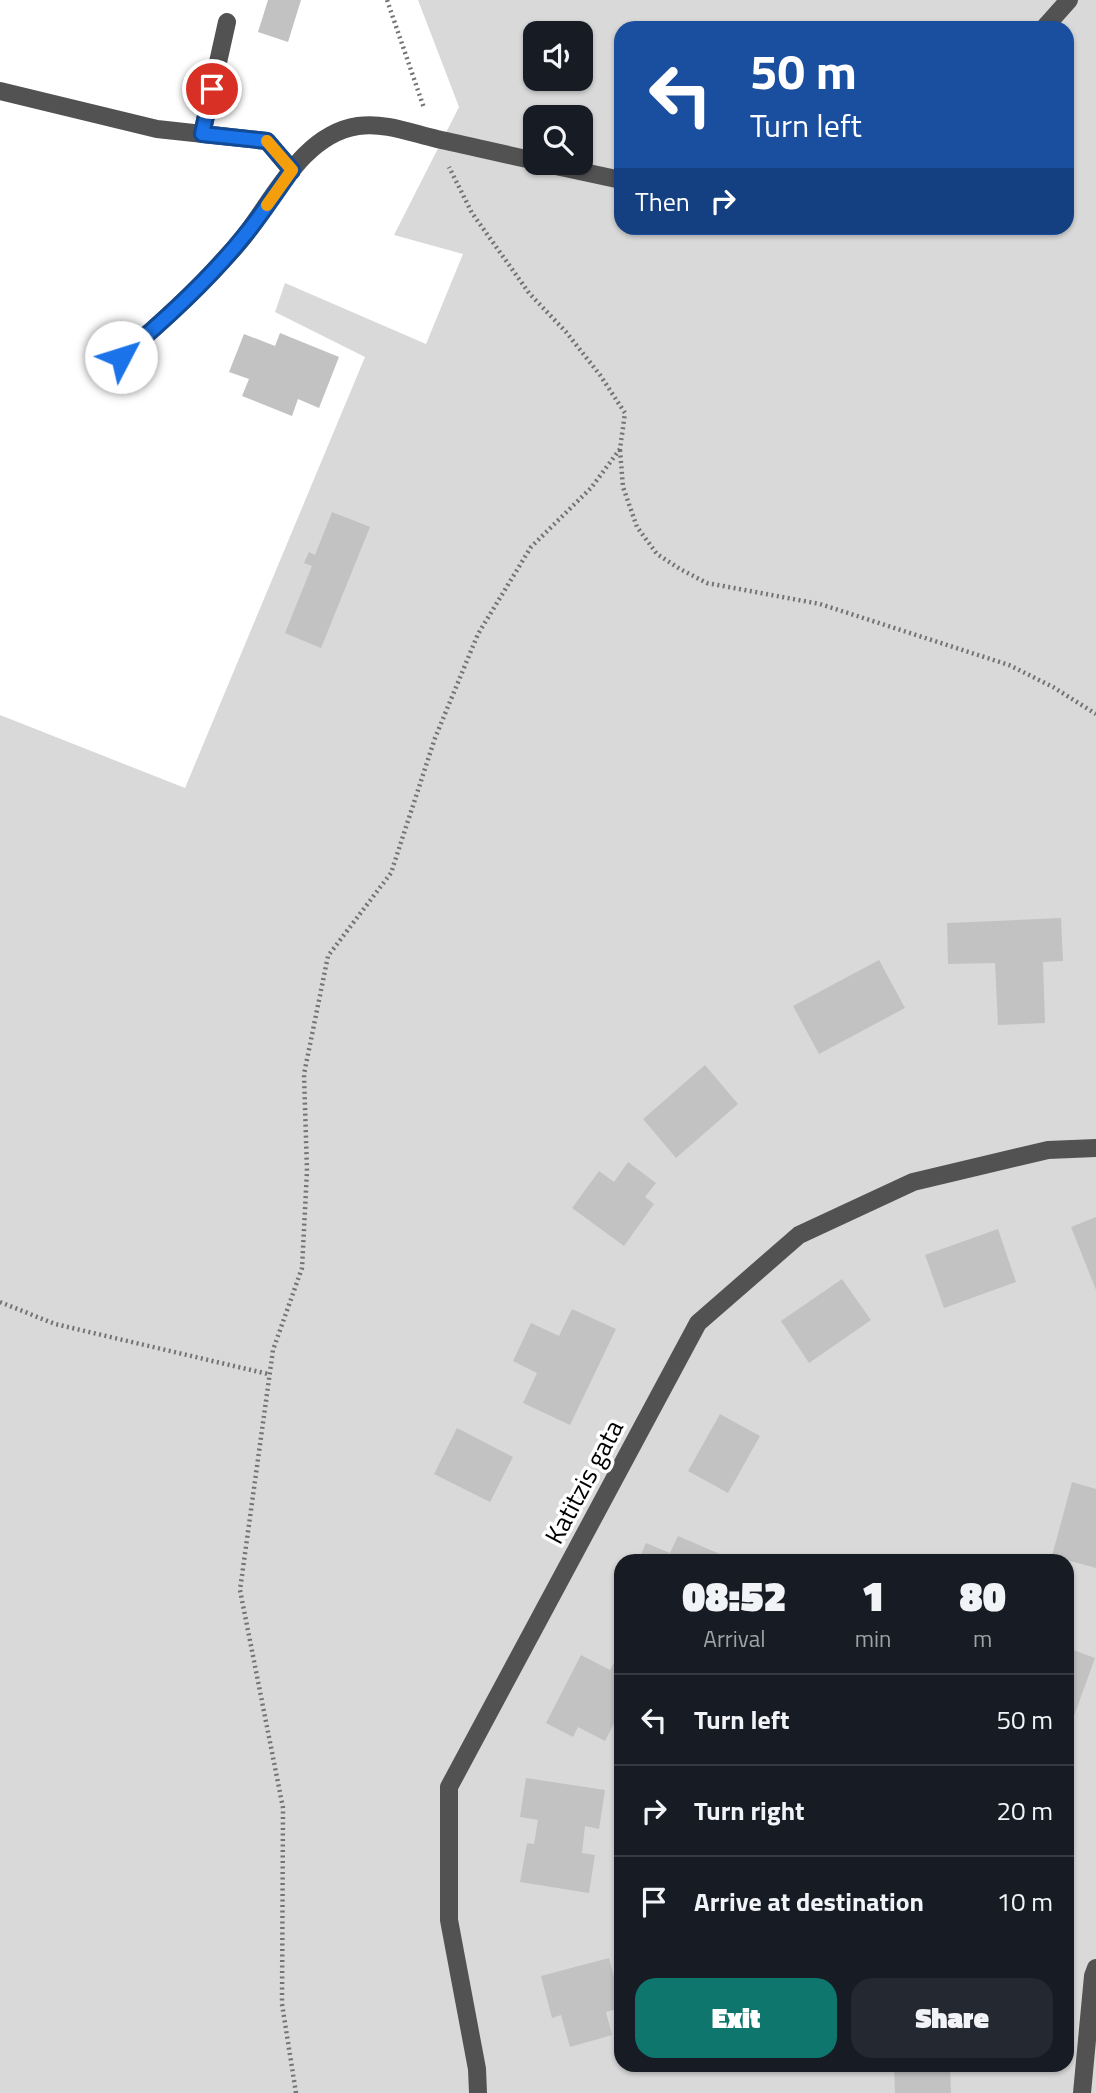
<!DOCTYPE html>
<style>
body{margin:0;font-family:"Titillium Web",sans-serif;background:#242831;color:#f1f3f6;height:100vh;display:flex;flex-direction:column;font-size:26px;white-space:nowrap}
*{box-sizing:border-box;margin:0}
p{font-size:23px;color:#9ea1a6}
.icon{flex:none;width:38px;height:38px;fill:none;stroke:currentColor;stroke-width:2;stroke-linecap:round;stroke-linejoin:round}
.map{position:relative;flex:1;overflow:hidden}
.side{position:absolute;left:614px;top:1554px;width:460px;height:518px;display:flex;flex-direction:column;background:#171b24;border-radius:21px;box-shadow:0 2px 5px #0004}
.side>*{flex:none}
.guide{position:absolute;left:614px;top:21px;width:460px;height:214px;border-radius:21px;box-shadow:0 2px 5px #0004;background:#1a4fa0;color:#fff;overflow:hidden}
.controls{position:absolute;left:523px;top:21px;display:grid;gap:14px}
.controls a{display:grid;place-items:center;width:70px;height:70px;border-radius:14px;background:#171b24;box-shadow:0 2px 5px #0004;font-size:35px}
.pin{position:absolute;display:grid;place-items:center;width:60px;height:60px;color:#fff;margin:-30px;border:4px solid #fff;border-radius:50%;box-shadow:0 2px 7px #0007}
.me{position:absolute;width:77px;margin:-38px;rotate:50deg;stroke-linejoin:round;filter:drop-shadow(0 0 5px #0008)}
.turn{display:flex;align-items:center;gap:24px;height:147px;padding:0 21px;font-size:32px}
.turn .icon{width:91px;height:91px;stroke-width:2.5}
.turn b{display:block;font-size:49px;line-height:60px}
.then{display:flex;align-items:center;height:66px;padding:0 21px;background:#0003;gap:14px;font-size:26px}
.eta{display:flex;justify-content:space-evenly;align-items:center;height:119px;text-align:center}
.eta b{font-size:42px;font-weight:800;line-height:49px}
.cta{display:flex;gap:14px;margin-top:auto;padding:14px 21px}
.cta a{flex:1;height:80px;border-radius:21px;background:#0f766e;color:#fff;font-size:28px;font-weight:800;line-height:80px;text-align:center}
.cta a+a{background:#242831;color:#f1f3f6}
ul{padding:0;list-style:none}
li{display:flex;align-items:center;gap:21px;height:91px;padding:0 21px;border-top:2px solid #363941}
li div{flex:1}
li b{display:block;font-size:26px}
li em{font-style:normal}
.map>svg:first-child{display:block}
.green{fill:#d9d9d9;fill-rule:evenodd}
.building{fill:#c2c2c2}
.lines{fill:none;stroke-linecap:round;stroke-linejoin:round}
.path{stroke:#747474;stroke-width:4.5;stroke-dasharray:2 3.5;stroke-linecap:butt}
.minor{stroke:#525252;stroke-width:18}
.route-casing{stroke:#114b97;stroke-width:18}
.route{stroke:#1a73e8;stroke-width:12}
.slow{stroke:#f59e0b;stroke-width:12}
.labels{text-anchor:middle;stroke-width:7;stroke-linejoin:round;paint-order:stroke}
.street-label{font-size:26px;fill:#000;stroke:#fff}
</style>
<div class="map">
<svg width="1096" height="2093" viewBox="0 0 1096 2093">
<rect width="100%" height="100%" fill="#fff"/>
<path class="green" d="M418,0h678v2093h-1096v-1378l185,73 180,-431 -90,-45 10,-29 141,61 37,-90 -69,-19 65,-128zM621,28h447v200h-447zM536,33h45v46h-45zM536,117h45v46h-45zM621,1561h447v504h-447z"/>
<path class="building" d="M268,0h33l-13,42 -30,-10z
M280,333l59,24 -20,51 -21,-9 -6,17 -50,-20 7,-17 -20,-7 15,-38 31,12z
M332,512l38,15 -49,121 -36,-15 27,-67 -8,-3 5,-11 6,3z
M1061,918l2,43 -20,1 2,61 -47,2 -3,-62 -47,1 -1,-41z
M879,960l26,48 -86,46 -26,-48z
M705,1065l33,39 -62,54 -33,-39z
M628,1162l28,21 -11,14 9,7 -30,42 -52,-38 27,-37 15,11z
M1096,1217v73l-25,-63z
M998,1229l18,53 -72,26 -19,-53z
M842,1279l29,41 -62,43 -28,-42z
M572,1309l44,20 -46,96 -47,-22 14,-30 -24,-12 18,-38 28,13z
M720,1414l40,22 -32,57 -40,-22z
M457,1428l56,29 -23,45 -56,-28z
M1072,1482l24,7v79l-44,-12z
M678,1536l58,25h-98l8,-18 24,10z
M1068,1648l27,10 -24,66 -3,-1z
M581,1655l29,15 7,-13 4,2v51l-16,31 -27,-14 -5,10 -27,-14z
M526,1778l79,12 -6,39 -14,-3 -3,27 13,2 -6,38 -69,-11 7,-39 7,1 4,-24 -18,-3z
M609,1958l12,45v5l-15,4 6,23 -42,12 -9,-32 -9,3 -11,-42z
M894,2065h56l1,28h-56z"/>
<g class="lines">
<path class="path" d="M387,0l37,108
M620,450l3,37 14,40 20,27 23,15 27,14 113,21 189,61 44,22 43,27
M0,1302l55,22 213,50
M296,2093l-14,-89 1,-196 -43,-218 33,-240 29,-82 5,-97 -3,-97 24,-118 63,-83 44,-135 43,-104 53,-87 60,-59 29,-39 5,-36 -25,-38 -34,-43 -37,-39 -57,-80 -23,-46"/>
<path class="minor" d="M1044,28l25,-28
M0,91l157,38 110,12 25,30
M202,134l25,-112
M542,163l79,17
M121,357c34,-29 67,-58 97,-91 10,-11 20,-21 28,-32 30,-39 58,-100 112,-108 27,-4 53,7 79,13 33,7 66,15 99,22
M478,2093l-1,-24 -28,-149v-133l249,-464 101,-88 114,-53 135,-32 48,-2
M1082,2093l11,-117 3,-8"/>
</g>
<g class="lines">
<defs>
<path id="route" d="M121,357c44,-37 87,-76 123,-121 17,-20 32,-44 48,-66l-25,-29 -65,-7 10,-45"/>
</defs>
<use href="#route" class="route-casing"/>
<use href="#route" class="route"/>
<path class="slow" d="M267,141l25,29 -25,35"/>
</g>
<g class="labels">
<g class="street-label">
<text transform="translate(584 1482) rotate(-62)" y="9">Katitzis gata</text>
</g>
</g>
</svg>
<div class="controls">
<a><svg class="icon" aria-label="sound" viewBox="0 0 24 24"><path d="M4 9h4l5-4v14l-5-4H4zM17 9q2 3 0 6"/></svg></a>
<a><svg class="icon" aria-label="search" viewBox="0 0 24 24"><circle cx="10" cy="10" r="6"/><path d="M15 15l6 6"/></svg></a>
</div>
<div class="pin" style="left:212px;top:89px;background:#d93025"><svg class="icon" aria-label="arrive" viewBox="0 0 24 24"><path d="M6 21V4h12l-3 4 3 4H6"/></svg></div>
<svg class="me" style="left:121px;top:357px" viewBox="-20 -20 40 40"><circle r="19" fill="#fff"/><path d="M0-13L10 11 0 6-10 11z" fill="#1a73e8"/></svg>
<div class="guide">
<div class="turn"><svg class="icon" aria-label="left" viewBox="0 0 24 24"><path d="M17 20v-9H6M10 6l-5 5 5 5"/></svg><div><b>50 m</b>Turn left</div></div>
<div class="then">Then<svg class="icon" aria-label="right" viewBox="0 0 24 24"><path d="M7 20v-9h11M14 6l5 5-5 5"/></svg></div>
</div>
<section class="side">
<div class="eta">
<div><b>08:52</b><p>Arrival</p></div>
<div><b>1</b><p>min</p></div>
<div><b>80</b><p>m</p></div>
</div>
<ul>
<li><svg class="icon" aria-label="left" viewBox="0 0 24 24"><path d="M17 20v-9H6M10 6l-5 5 5 5"/></svg><div><b>Turn left</b></div><em>50 m</em></li>
<li><svg class="icon" aria-label="right" viewBox="0 0 24 24"><path d="M7 20v-9h11M14 6l5 5-5 5"/></svg><div><b>Turn right</b></div><em>20 m</em></li>
<li><svg class="icon" aria-label="arrive" viewBox="0 0 24 24"><path d="M6 21V4h12l-3 4 3 4H6"/></svg><div><b>Arrive at destination</b></div><em>10 m</em></li>
</ul>
<div class="cta"><a>Exit</a><a>Share</a></div>
</section>
</div>
